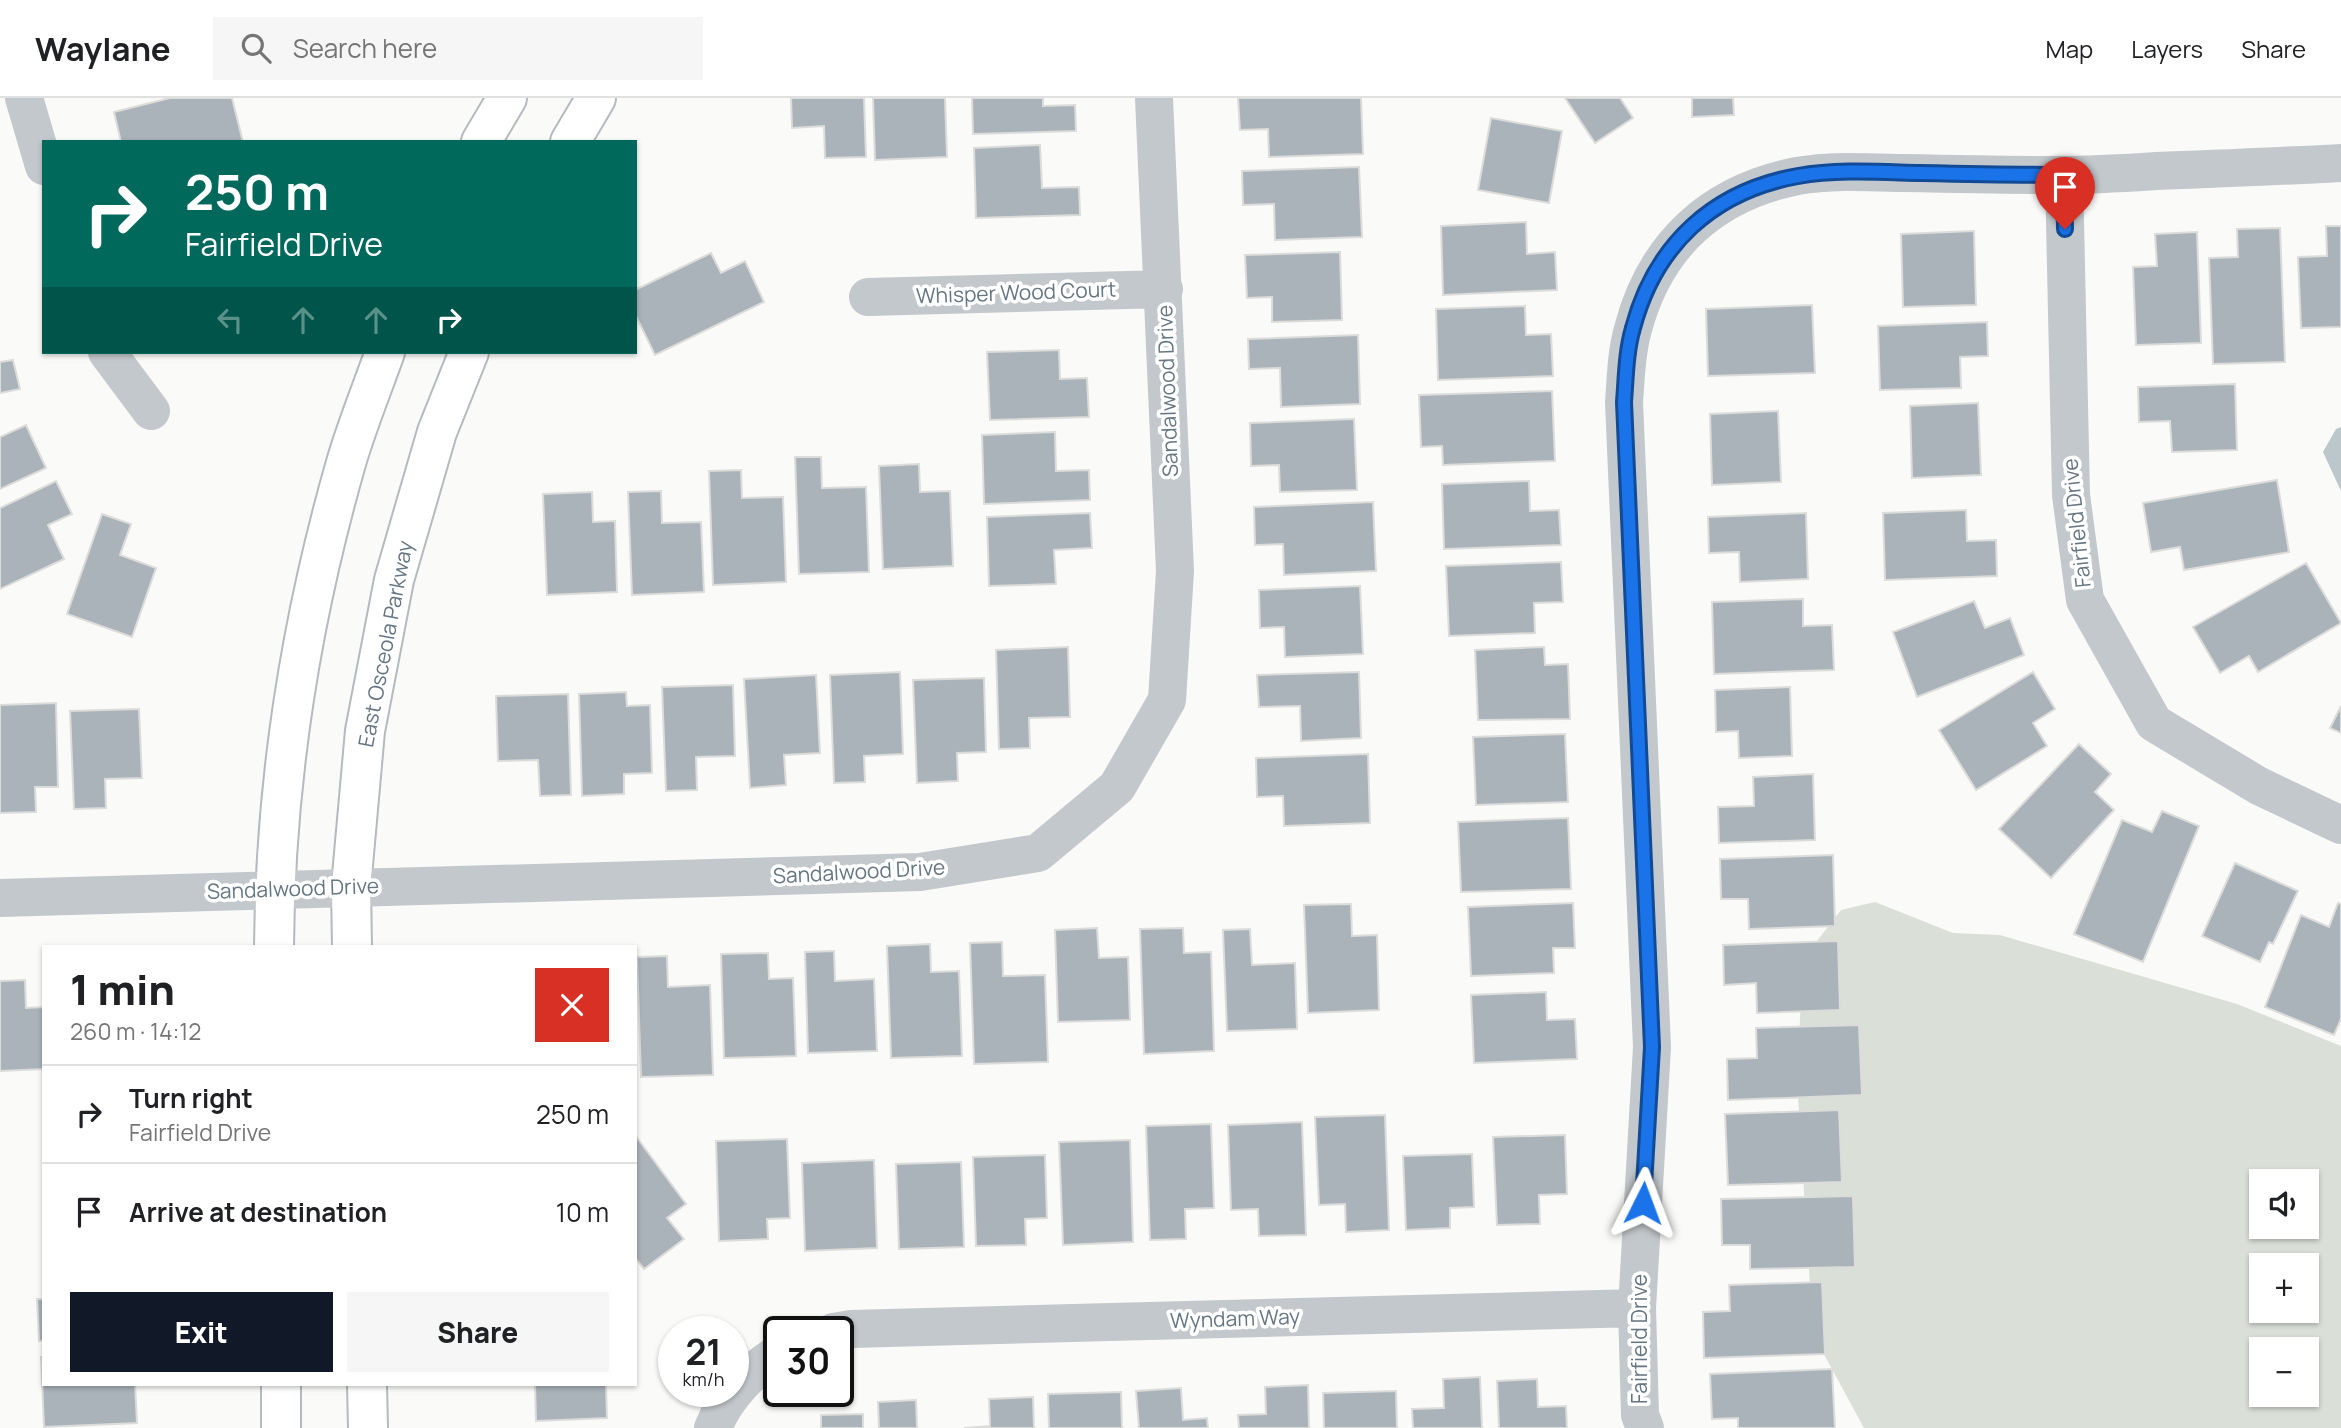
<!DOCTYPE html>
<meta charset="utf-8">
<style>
body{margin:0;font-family:Manrope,sans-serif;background:#f6f6f6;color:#202124;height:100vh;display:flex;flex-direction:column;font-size:26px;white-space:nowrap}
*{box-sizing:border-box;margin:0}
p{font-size:23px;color:#757577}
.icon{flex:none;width:38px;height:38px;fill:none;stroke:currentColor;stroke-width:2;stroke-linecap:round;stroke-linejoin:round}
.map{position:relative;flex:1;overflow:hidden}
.panel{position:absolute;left:42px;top:847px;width:595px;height:441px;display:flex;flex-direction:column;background:#fff;border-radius:0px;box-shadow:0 2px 5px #0004}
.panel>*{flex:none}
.banner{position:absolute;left:42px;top:42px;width:595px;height:214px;border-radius:0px;box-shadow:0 2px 5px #0004;background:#00695c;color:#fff;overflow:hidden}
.fabs{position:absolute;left:2249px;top:1071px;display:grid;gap:14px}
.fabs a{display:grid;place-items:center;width:70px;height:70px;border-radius:0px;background:#fff;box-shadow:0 2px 5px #0004;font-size:35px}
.speed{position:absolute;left:658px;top:1218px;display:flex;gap:14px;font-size:35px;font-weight:700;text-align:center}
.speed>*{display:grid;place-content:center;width:91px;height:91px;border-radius:50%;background:#fff;box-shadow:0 2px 5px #0004;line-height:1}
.speed small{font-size:18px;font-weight:400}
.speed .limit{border:4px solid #111;border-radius:10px;background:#fff;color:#111}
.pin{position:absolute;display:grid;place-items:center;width:60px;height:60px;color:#fff;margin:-72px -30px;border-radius:50% 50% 50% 0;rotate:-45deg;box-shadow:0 0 7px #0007}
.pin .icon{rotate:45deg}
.me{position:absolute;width:77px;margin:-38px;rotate:3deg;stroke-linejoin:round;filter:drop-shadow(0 0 5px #0008)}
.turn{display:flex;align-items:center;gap:24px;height:147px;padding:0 28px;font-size:32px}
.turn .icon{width:91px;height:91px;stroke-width:2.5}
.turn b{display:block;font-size:49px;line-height:60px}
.lanes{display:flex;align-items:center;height:66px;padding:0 28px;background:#0003;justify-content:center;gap:35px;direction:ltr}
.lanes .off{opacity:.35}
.round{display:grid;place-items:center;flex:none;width:74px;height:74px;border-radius:0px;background:#f6f6f6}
.summary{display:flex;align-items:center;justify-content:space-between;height:119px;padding:0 28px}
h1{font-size:42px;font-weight:800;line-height:52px}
.button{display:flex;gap:14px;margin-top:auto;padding:14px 28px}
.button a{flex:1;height:80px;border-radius:0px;background:#111827;color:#fff;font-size:28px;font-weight:800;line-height:80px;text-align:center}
.button a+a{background:#f6f6f6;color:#202124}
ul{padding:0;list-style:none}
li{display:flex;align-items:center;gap:21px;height:98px;padding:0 28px;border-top:2px solid #e0e0e0}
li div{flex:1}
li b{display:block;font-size:26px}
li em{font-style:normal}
header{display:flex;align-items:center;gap:42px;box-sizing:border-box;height:98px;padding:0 35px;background:#fff;border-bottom:2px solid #e0e0e0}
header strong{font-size:33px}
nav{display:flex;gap:38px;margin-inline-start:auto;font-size:24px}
.search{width:490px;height:63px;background:#f6f6f6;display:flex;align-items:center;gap:18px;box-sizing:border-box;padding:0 24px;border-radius:0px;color:#757577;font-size:26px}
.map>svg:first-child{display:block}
.green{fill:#dadfd7;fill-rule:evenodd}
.water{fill:#bbc7cb}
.building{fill:#aab3b9;stroke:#dcdcda;stroke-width:2}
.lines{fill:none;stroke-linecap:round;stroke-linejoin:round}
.major-casing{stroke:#b5babe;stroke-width:42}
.minor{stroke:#c3c8cc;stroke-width:38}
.major{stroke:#fff;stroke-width:38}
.route-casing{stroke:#114b97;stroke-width:18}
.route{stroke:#1a73e8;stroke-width:12}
.labels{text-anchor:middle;stroke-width:7;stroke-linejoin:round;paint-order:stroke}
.street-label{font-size:21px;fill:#657683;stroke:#fff}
</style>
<header>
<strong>Waylane</strong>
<div class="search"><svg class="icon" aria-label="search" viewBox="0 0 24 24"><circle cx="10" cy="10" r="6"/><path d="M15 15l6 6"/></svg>Search here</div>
<nav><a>Map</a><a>Layers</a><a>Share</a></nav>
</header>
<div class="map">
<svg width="2341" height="1330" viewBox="0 0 2341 1330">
<rect width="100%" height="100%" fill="#fafaf8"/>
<path class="green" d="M1875,804l78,31 47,2 237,69 104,42v382h-477l-51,-94 -16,-254 6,-121 38,-49zM2261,1083h45v46h-45zM2261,1167h45v46h-45zM2261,1251h45v46h-45z"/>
<path class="water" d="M2341,329v64l-18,-39 13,-23z"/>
<path class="building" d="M170,0h62l11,44h-122l-7,-30z
M791,0h73l2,59 -41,1 -1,-32 -32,2z
M873,0h72l2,59 -72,3z
M972,0h71v8l32,-1 1,26 -103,3z
M1238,0h123l2,56 -94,3 -1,-28 -28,1z
M1565,0h55l13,20 -38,25z
M1692,0h41l1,17 -42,2z
M1491,20l71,13 -13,72 -71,-13z
M1040,47l2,43 37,-1 1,28 -104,3 -2,-70z
M1359,69l3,70 -87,3 -1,-36 -31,1 -1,-34z
M1526,124l1,32 28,-2 2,38 -114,5 -2,-69z
M2326,128h15v101l-40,1 -3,-71 29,-1z
M2280,130l5,134 -72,2 -4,-106 29,-1 -1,-28z
M1974,133l2,74 -73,2 -2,-73z
M2197,134l4,111 -65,2 -3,-78 24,-1 -2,-32z
M1340,154l2,68 -70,2v-25l-25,1 -2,-43z
M711,155l10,20 24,-12 19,41 -109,53 -20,-41v-24z
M1812,207l3,68 -107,3 -2,-67z
M1525,208l1,29 25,-1 2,42 -115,4 -2,-71z
M1987,224l1,34 -28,1 1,31 -81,2 -2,-64z
M1358,237l2,69 -79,3 -1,-39 -31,1 -1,-30z
M1059,252l1,29 27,-1 2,39 -99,3 -3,-68z
M13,262l7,29 -20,4v-31z
M2235,286l2,66 -65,2 -2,-31 -31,1 -1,-35z
M1552,293l3,70 -112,4 -1,-19 -21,1 -2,-52z
M1978,305l3,72 -69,3 -2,-72z
M1778,313l3,71 -69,3 -2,-71z
M1354,321l3,71 -77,2 -1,-27 -28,1 -1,-43z
M26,327l20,43 -46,21v-52z
M1055,334l1,39 33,-1 1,30 -106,4 -2,-69z
M795,359h26l1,31 44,-1 3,85 -70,2z
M919,366l1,28 30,-1 3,75 -70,3 -4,-103z
M741,372l1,28 41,-1 3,85 -73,3 -4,-114z
M2277,382l12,72 -105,18 -4,-23 -29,5 -8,-49z
M56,383l16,33 -24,11 16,34 -64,30v-81z
M1529,383l1,30 29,-1 2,35 -117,4 -2,-65z
M661,393l1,32 39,-1 3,70 -72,3 -4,-103z
M592,394l1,30 22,-1 2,71 -70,3 -4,-101z
M1373,404l3,69 -92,4 -1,-31 -28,1 -1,-38z
M1966,412l1,31 29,-1 1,36 -112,4 -2,-67z
M1090,415l2,35 -38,2 2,34 -67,2 -2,-69z
M1806,415l2,66 -68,3 -1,-30 -30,1 -1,-36z
M102,416l29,10 -11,31 36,13 -24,69 -65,-23z
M1561,464l2,40 -29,1 1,30 -86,3 -3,-70z
M2306,465l35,60 -83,49 -9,-16 -29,17 -27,-46z
M1360,488l3,68 -78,3 -1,-30 -24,1 -1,-38z
M1803,501v27l29,-1 2,45 -120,4 -2,-72z
M1974,503l11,27 25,-10 14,37 -107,42 -24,-65z
M1068,549l2,70 -41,1 1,30 -31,1 -3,-99z
M1544,549l1,18 23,-1 2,55 -92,1 -3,-70z
M900,574l3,82 -39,2 1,26 -31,1 -4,-108z
M1359,574l2,66 -60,3 -1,-35 -41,1 -2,-32z
M2033,574l22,37 -22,14 14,23 -71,44 -37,-60z
M816,577l4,78 -36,2 2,30 -36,3 -6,-109z
M984,580l2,74 -29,1 1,28 -41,2 -4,-103z
M733,587l2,71 -39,1 1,33 -31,1 -4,-104z
M1790,589l2,69 -53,2 -1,-27 -22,1 -1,-42z
M626,594l1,14 23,-1 2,68 -28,1v20l-42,2 -3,-102z
M568,596l3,101 -31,1 -2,-36 -40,1 -2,-65z
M56,605l2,84h-23l1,25 -36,1v-108z
M2341,608v27l-11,-5z
M139,611l3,69 -37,1 1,29 -32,1 -4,-98z
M1565,636l3,68 -92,3 -3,-68z
M2079,646l32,30 -16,18 19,18 -63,68 -52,-49z
M1368,656l2,69 -86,3 -1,-30 -26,1 -1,-39z
M1813,676l2,66 -96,3 -1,-36 36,-1 -1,-29z
M2162,713l37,15 -56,136 -69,-28 48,-114 30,12z
M1568,720l3,71 -110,3 -3,-70z
M1833,757l2,71 -86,3 -1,-30h-27l-1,-40z
M2235,765l63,28 -25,53 -4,-2 -9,20 -58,-26z
M1573,805l2,45h-22l1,25 -83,3 -3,-69z
M2338,805l3,1v115l-7,16 -69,-28 36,-92 28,12z
M1351,806l1,32 25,-1 2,75 -71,3 -4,-108z
M1097,830l2,30 29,-1 2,63 -72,2 -3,-92z
M1183,830l1,25 27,-1 3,99 -70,3 -4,-125z
M1250,831l2,36 43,-2 2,66 -70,2 -4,-101z
M1838,843l2,69 -83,3 -1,-30 -32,2 -1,-40z
M1002,844l1,34 42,-1 3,87 -74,2 -4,-121z
M930,846l1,28 28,-1 3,85 -71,2 -4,-112z
M834,853l1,30 39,-2 3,72 -69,2 -3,-101z
M768,855l1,26 24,-1 3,78 -72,2 -3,-104z
M667,858l1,31 42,-2 3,90 -72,2 -4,-120z
M25,882l1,28 18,-1v62l-44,2v-90z
M1546,894l1,28 28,-1 2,40 -103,4 -3,-68z
M1859,927l3,70 -134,5 -1,-41 30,-1 -1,-30z
M1839,1012l3,72 -114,3 -3,-71z
M1385,1017l4,115 -43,2 -1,-28 -26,1 -4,-88z
M1302,1024l4,113 -47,1 -1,-27 -27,1 -3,-85z
M1211,1026l3,84 -29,1 1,30 -36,1 -4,-114z
M635,1037l51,69 -19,14 17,21 -40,30 -9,-11z
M1565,1037l2,59 -28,1 1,29 -43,1 -4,-88z
M787,1041l3,79 -23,1 1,20 -49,2 -3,-100z
M1130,1042l3,102 -70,3 -4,-103z
M1472,1056l2,53 -24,1v20l-44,2 -3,-74z
M1045,1057l2,63 -22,1 1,26 -50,1 -3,-89z
M874,1062l3,88 -72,3 -3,-88z
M961,1064l3,85 -65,2 -3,-85z
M1853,1098l2,71 -105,2v-24h-28l-1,-46z
M1822,1184l3,72 -121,4 -1,-46 27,-1 -1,-26z
M37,1201h7v42h-5z
M41,1259h3v27h91l2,39 -93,4z
M1832,1271l3,59h-97v-10l-26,1 -2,-45z
M1480,1279l2,51h-69l-1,-19 32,-1 -1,-29z
M1537,1281l1,28 28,-1 1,22h-68l-2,-47z
M535,1286h71l1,34 -71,3z
M1308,1287l1,43h-70l-1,-13 28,-1 -1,-27z
M1181,1290l2,32 24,-2 1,10h-69l-3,-37z
M1396,1293l1,37h-73l-1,-35z
M1121,1294l1,36h-73l-1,-34z
M1033,1299l1,31h-70l26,-2 -1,-27z
M916,1302l1,28h-38l-1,-26z
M863,1316v14h-42v-13z"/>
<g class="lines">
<defs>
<path id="major" d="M481,44l26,-44
M570,44l26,-44
M274,849c1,-164 27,-327 72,-484 11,-38 26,-74 39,-111
M352,849l-1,-60 14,-156 29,-151 43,-148 32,-80
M281,1286v44
M367,1286l1,44"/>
</defs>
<use href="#major" class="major-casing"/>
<path class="minor" d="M24,0l20,68
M2064,77l7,320 14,105 69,123 105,63 82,39
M868,199l296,-8
M107,254l44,59
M0,800l920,-26 118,-19 79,-66 50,-87 8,-129 -21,-473
M833,1234l18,-3 786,-21
M713,1330c12,-31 38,-58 66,-75
M1645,1330l-5,-13 -3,-107 15,-261 -28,-645c2,-24 2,-49 9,-73 22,-84 79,-136 164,-153 34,-6 70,-4 105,-3 53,1 106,2 159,2 32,0 63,-2 95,-4 62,-2 123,-5 185,-8"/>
<use href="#major" class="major"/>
</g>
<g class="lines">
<defs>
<path id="route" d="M1643,1105l9,-156 -28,-645c2,-25 2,-50 9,-74 22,-83 80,-137 165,-152 40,-7 82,-4 122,-3 48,1 96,2 144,2l1,54"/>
</defs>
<use href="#route" class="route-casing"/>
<use href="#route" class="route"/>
</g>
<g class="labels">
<g class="street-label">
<text transform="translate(1016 195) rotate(-2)" y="7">Whisper Wood Court</text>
<text transform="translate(1168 293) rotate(-92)" y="7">Sandalwood Drive</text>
<text transform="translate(2077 425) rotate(-96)" y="7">Fairfield Drive</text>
<text transform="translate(386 546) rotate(-79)" y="7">East Osceola Parkway</text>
<text transform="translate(859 774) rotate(-3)" y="7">Sandalwood Drive</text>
<text transform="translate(293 791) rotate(-2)" y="7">Sandalwood Drive</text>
<text transform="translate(1235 1221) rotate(-2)" y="7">Wyndam Way</text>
<text transform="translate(1640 1241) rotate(-90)" y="7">Fairfield Drive</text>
</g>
</g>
</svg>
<div class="fabs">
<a><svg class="icon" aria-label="sound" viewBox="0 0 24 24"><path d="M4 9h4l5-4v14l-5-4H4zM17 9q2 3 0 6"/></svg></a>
<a>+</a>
<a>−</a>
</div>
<div class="speed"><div>21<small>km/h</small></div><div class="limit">30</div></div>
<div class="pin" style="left:2065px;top:131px;background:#d93025"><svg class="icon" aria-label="arrive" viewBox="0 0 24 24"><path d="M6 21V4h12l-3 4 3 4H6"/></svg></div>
<svg class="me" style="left:1643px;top:1105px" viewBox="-20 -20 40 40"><path d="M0-17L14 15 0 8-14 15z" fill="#1a73e8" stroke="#fff" stroke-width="4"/></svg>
<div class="banner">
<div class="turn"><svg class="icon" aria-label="right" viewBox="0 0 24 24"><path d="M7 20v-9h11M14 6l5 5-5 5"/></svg><div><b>250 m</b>Fairfield Drive</div></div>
<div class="lanes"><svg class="icon off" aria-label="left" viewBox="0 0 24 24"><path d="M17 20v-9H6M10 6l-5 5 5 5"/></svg><svg class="icon off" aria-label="ahead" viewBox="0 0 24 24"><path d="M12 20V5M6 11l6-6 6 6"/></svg><svg class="icon off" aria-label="ahead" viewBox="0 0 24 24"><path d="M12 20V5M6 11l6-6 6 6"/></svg><svg class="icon" aria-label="right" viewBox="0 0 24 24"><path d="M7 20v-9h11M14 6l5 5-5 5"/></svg></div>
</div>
<section class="panel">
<div class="summary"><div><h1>1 min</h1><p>260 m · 14:12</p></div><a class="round" style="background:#d93025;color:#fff"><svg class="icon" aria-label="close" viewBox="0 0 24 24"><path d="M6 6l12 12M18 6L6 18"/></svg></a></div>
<ul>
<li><svg class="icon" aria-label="right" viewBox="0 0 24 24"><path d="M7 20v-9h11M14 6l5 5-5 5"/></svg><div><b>Turn right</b><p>Fairfield Drive</p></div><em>250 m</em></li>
<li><svg class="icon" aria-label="arrive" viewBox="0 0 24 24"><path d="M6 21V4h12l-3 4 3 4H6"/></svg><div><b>Arrive at destination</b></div><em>10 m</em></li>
</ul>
<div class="button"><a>Exit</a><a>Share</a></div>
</section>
</div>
